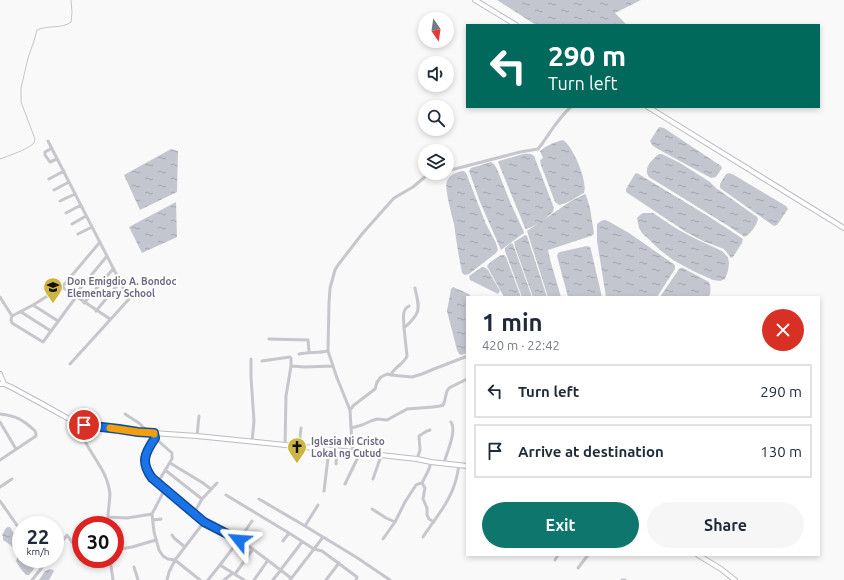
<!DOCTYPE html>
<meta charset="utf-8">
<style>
body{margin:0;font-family:Ubuntu,sans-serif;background:#f6f6f7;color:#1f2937;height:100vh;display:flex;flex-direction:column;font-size:15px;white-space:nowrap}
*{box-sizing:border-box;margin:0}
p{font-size:13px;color:#747a83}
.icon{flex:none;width:22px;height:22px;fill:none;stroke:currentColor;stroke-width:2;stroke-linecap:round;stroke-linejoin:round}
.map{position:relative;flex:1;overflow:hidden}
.sheet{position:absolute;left:466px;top:296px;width:354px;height:260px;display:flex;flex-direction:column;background:#fff;border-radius:0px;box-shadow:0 2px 6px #0003}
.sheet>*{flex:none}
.guide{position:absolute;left:466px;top:24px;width:354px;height:84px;border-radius:0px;box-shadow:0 2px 6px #0003;background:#00695c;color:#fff;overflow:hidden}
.needle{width:26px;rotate:167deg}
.buttons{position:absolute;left:418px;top:12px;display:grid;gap:8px}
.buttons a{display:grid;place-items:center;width:36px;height:36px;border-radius:50%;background:#fff;box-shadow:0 2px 6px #0003;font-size:20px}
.speed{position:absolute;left:12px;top:516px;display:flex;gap:8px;font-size:20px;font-weight:700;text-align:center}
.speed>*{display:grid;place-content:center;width:52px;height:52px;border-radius:50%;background:#fff;box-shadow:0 2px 6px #0003;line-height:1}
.speed small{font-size:10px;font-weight:400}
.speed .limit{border:6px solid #d22;background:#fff;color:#111}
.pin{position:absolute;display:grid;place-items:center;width:34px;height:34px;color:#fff;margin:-17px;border:2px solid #fff;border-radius:50%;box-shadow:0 1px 4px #0007}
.me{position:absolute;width:44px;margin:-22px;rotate:298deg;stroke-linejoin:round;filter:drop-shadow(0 0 3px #0008)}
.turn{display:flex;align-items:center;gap:14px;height:84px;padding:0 16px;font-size:18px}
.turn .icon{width:52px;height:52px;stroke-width:2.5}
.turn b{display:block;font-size:28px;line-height:34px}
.round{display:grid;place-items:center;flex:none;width:42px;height:42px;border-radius:21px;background:#f6f6f7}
.overview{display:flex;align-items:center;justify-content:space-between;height:68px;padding:0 16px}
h1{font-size:24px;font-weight:600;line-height:30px}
.primary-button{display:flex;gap:8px;margin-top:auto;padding:8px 16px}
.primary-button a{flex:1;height:46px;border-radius:24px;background:#0f766e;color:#fff;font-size:16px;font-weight:600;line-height:46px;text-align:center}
.primary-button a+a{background:#f6f6f7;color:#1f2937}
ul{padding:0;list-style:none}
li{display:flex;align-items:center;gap:12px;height:54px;margin:0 8px 6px;padding:0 8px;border:2px solid #e0e1e3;border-radius:0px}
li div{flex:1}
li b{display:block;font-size:15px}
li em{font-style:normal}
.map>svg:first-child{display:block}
.water{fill:url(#water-ripples)}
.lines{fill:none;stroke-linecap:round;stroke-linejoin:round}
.stream{stroke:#c4c6cf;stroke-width:1}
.secondary-casing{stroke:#bbbbc3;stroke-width:6}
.street{stroke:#c7c6cc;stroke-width:3}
.secondary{stroke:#fff;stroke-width:4}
.route-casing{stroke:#114b97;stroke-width:10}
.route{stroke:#1a73e8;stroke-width:7}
.slow{stroke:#f59e0b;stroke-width:7}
.labels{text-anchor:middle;stroke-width:4;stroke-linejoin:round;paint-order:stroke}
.poi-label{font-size:10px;font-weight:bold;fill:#6d6c85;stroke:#fff;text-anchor:start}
</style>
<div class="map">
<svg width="844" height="580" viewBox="0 0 844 580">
<defs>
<pattern id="water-ripples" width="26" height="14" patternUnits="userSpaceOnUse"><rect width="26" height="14" fill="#c4c6cf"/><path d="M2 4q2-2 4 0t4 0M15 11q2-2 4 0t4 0" fill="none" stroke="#a3a5ae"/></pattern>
</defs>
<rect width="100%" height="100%" fill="#f8f9f8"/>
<path class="water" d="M497,0h144l-26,13 12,12h-91z
M659,127l5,1 57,38 1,2 -6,9 -5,1 -55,-30 -4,-3 -2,-4z
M563,140c10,6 25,42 21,53 -8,4 -17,11 -25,12l-4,-3 -14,-37 -1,-5 3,-2 -3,-7c7,-6 15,-9 23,-11z
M171,149l7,2 -1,41 -37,18 -16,-35z
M523,154c4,0 8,-1 11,2l20,52 -1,4c-7,6 -17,14 -27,17l-1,-1 -27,-66 1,-1z
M659,154h3l18,9 30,19 6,6 41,29 1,2c-1,6 -8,16 -14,18l-1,-1 -13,-9 -81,-50c-7,-9 4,-18 10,-23z
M491,162l3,2 3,5 14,35 13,28v1l-23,17 -21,-48 -11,-31 2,-3z
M462,171h2l2,2 20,51 10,19 2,7 -2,3 -27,21 -4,1 -3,-2 -1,-6c-3,-14 -5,-29 -7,-43 -2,-9 -10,-36 -7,-43 3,-6 9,-9 15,-10z
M637,173l71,43 35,23 -1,4 -9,14 -2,1 -7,-9 -21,-8 -17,-9 -60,-40v-3l9,-15z
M729,173l5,2 52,31 2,3 -11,16 -3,1 -3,-2 -51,-36v-4l6,-10z
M585,194l1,1 4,13 4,26 -3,2 -43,14 3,13 10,34h-13l-21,-66 44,-30z
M176,202l1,35 -35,16 -13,-26z
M643,213h10l24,16 19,10 26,12 6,6 1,6 -1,8 -3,8 -5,2 -7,-1 -20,-9 -20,-11 -13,-10 -18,-17 -3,-5 -2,-10 3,-3z
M605,220l3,1 21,12 46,32v4l-18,28h-51l-9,-56v-17l4,-3z
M525,235h1l1,1 20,61h-14l-18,-50 -1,-5z
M511,243l2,1 19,53h-10l-17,-46v-3z
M587,246l3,1 1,3 11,47h-34l-11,-41 1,-3 2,-1z
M501,255h3l2,2 15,40h-17l-16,-29 -1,-2c4,-5 9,-8 14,-11z
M482,267h2l4,3 12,21 -2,3 -28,-14 -1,-4z
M681,268h2l26,14c2,5 2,10 0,15h-49l17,-25 2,-3z
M453,287l16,7 2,3h-4v56l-6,2 -2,-1 -2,-4 -10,-39 4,-22z
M8,527h2l3,5c10,5 8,17 8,27h7c0,4 6,6 6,10l-5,6h-3c-4,-4 -7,-9 -10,-14l2,-6c-5,-8 -7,-10 -15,-15v-4l-1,-1 4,-7z
M50,569l3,1 1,1 -5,9h-10l6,-9z"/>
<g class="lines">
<path class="stream" d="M0,159c8,-3 26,-9 33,-15 2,-2 1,-2 2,-5l-14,-37v-14l7,-30 6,-17 3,-11c10,-5 26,-1 34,-8l1,-10 -1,-12"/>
<defs>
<path id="secondary" d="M475,0l41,25
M648,107l196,121
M0,374l4,10
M0,384h4l7,3 33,18 34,19 41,5 19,3 59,4 156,16 64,7 14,3 36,4
M698,555l23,14 14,11"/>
</defs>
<use href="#secondary" class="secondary-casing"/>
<path class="street" d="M48,141l81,158 -59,65
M52,148l-7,4v3l5,7 7,-3
M447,171l73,-19 18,-3c11,-14 19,-30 33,-42
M49,179l15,-8
M54,190l15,-8
M60,201l15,-7
M66,213l15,-8
M72,224l14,-8
M78,234l14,-7
M62,287l48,32
M415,288c5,22 6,25 -11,40l3,28c-3,8 -13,11 -16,19l21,2 10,-3 12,-5 31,-12
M74,296l33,-40
M0,297l12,19 -1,4 1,3 31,19 33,-45
M84,303l29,-34
M33,305l25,16
M96,311l24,-29
M21,312l30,19
M12,316l21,-11 29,-18 38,-45
M404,328c0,-8 -3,-18 5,-22
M269,339l39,1 1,12
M299,354c10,-2 19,-1 29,-3
M251,359v18l3,44 -2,21
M262,361l28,-4 1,1v8
M350,410l4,-5 21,-16 2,-7 4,-5 6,-3 4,1
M0,414c16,2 22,5 34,16 2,1 2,3 2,6l-36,24
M125,414l14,9 10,10
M0,422l16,27
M78,424c6,26 30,43 32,71l-3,30
M351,428l-1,-18 -13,-32 -9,-27 1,-48 1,-15 5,-18 3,-5 24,-31 32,-36 19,-11 13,-11 15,-3
M154,433l1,5c-10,15 -15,24 -2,40l51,44 31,16 18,11 38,29
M197,436l2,-20
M155,438l17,15v6l-14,23
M285,446l1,-50 5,-30 14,1 28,-1
M299,447l2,-19
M353,452l-2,-24 11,-3 9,-4 6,-2 10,1 20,-11 26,-2 7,-1 3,-1 1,-2 3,-12 2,-3 18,-9
M417,459l3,-9 -1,-14 8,-5 3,-1
M431,462l-2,7 -7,14 3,5 -2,11 4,9v7l2,4 5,3
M170,463l33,20 8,6
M444,463c3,-11 13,-32 7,-41
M336,464l1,-13
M165,470l37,29
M373,479l8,-23
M345,484l15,-31
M0,487l12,-8
M165,489l-13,25 2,18 5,18 4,6 5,3 7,1 25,20
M324,491l5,-41
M226,495l63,38
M259,499l46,27 18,11 33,20 34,23
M0,501l21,30
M372,509l14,9 9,4 10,-20 11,-17 2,-1 4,-1
M194,513l8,-14 15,-16
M108,517l19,1 25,-4
M153,520l8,-1
M305,526l13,-21
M172,535l2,3 11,9
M323,537l-9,12 8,2 35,26 -1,3
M423,537c11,-17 26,-34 32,-54 2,-6 3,-12 4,-18
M383,539l12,-17
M283,541l6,-8 25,16 -24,31
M115,550l17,-3 24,-7
M55,551l12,-16 7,10
M40,559l4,6
M110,559l3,21
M555,560l3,-5
M134,567l4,13
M578,568l10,-13
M235,574l18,-25
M32,580l17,-21
M167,580l2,-8 6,-12 29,-38
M208,580l12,-15
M224,580l9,-7
M244,580l-24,-15 19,-25 13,-19
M254,580l14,-20
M273,580l29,-38
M326,580l13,-17
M622,580h3"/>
<use href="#secondary" class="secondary"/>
</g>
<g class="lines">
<defs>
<path id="route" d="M84,425l35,4 19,3 16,1 1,5c-10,15 -15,24 -3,40l52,44 35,18"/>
</defs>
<use href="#route" class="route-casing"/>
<use href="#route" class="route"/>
<path class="slow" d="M110,428l28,4 16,1v1"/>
</g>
<defs>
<symbol id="school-pin" viewBox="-11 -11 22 30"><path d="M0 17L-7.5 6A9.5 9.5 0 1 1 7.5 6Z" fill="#ceb443" stroke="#fff"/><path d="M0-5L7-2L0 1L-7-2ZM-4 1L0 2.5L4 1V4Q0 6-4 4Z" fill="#111"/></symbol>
<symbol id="church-pin" viewBox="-11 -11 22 30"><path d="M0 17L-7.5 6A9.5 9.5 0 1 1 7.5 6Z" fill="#ceb443" stroke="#fff"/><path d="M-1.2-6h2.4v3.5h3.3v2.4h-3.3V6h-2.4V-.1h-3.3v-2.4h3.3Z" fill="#111"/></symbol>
</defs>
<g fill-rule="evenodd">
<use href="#school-pin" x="42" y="276" width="22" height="30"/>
<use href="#church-pin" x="286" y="436" width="22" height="30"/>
</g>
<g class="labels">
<g class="poi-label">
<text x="67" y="285">Don Emigdio A. Bondoc<tspan x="67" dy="12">Elementary School</tspan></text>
<text x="311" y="445">Iglesia Ni Cristo<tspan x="311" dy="12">Lokal ng Cutud</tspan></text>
</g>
</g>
</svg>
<div class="buttons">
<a><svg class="needle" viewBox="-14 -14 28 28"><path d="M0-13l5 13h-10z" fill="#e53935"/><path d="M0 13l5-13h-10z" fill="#747a83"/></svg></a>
<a><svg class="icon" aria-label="sound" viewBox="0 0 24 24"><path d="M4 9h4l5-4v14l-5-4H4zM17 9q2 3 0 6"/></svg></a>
<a><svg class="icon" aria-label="search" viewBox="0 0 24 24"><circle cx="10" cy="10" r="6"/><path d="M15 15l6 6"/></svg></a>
<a><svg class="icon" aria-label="layers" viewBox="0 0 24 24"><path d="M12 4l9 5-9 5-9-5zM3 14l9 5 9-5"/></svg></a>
</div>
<div class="speed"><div>22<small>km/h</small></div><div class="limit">30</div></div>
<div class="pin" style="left:84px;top:425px;background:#d93025"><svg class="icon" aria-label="arrive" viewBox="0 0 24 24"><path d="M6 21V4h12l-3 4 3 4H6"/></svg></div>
<svg class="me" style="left:239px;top:540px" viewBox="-20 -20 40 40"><path d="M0-17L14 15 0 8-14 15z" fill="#1a73e8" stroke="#fff" stroke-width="4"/></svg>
<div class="guide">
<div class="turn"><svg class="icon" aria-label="left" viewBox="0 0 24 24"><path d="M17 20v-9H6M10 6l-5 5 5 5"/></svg><div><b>290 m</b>Turn left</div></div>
</div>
<section class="sheet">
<div class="overview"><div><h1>1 min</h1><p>420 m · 22:42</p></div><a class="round" style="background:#d93025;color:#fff"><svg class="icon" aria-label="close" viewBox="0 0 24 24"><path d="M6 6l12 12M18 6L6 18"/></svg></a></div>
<ul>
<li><svg class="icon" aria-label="left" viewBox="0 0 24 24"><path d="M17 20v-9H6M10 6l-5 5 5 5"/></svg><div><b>Turn left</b></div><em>290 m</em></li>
<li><svg class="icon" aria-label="arrive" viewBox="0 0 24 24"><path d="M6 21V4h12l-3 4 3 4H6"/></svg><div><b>Arrive at destination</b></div><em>130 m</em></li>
</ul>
<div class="primary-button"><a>Exit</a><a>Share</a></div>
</section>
</div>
